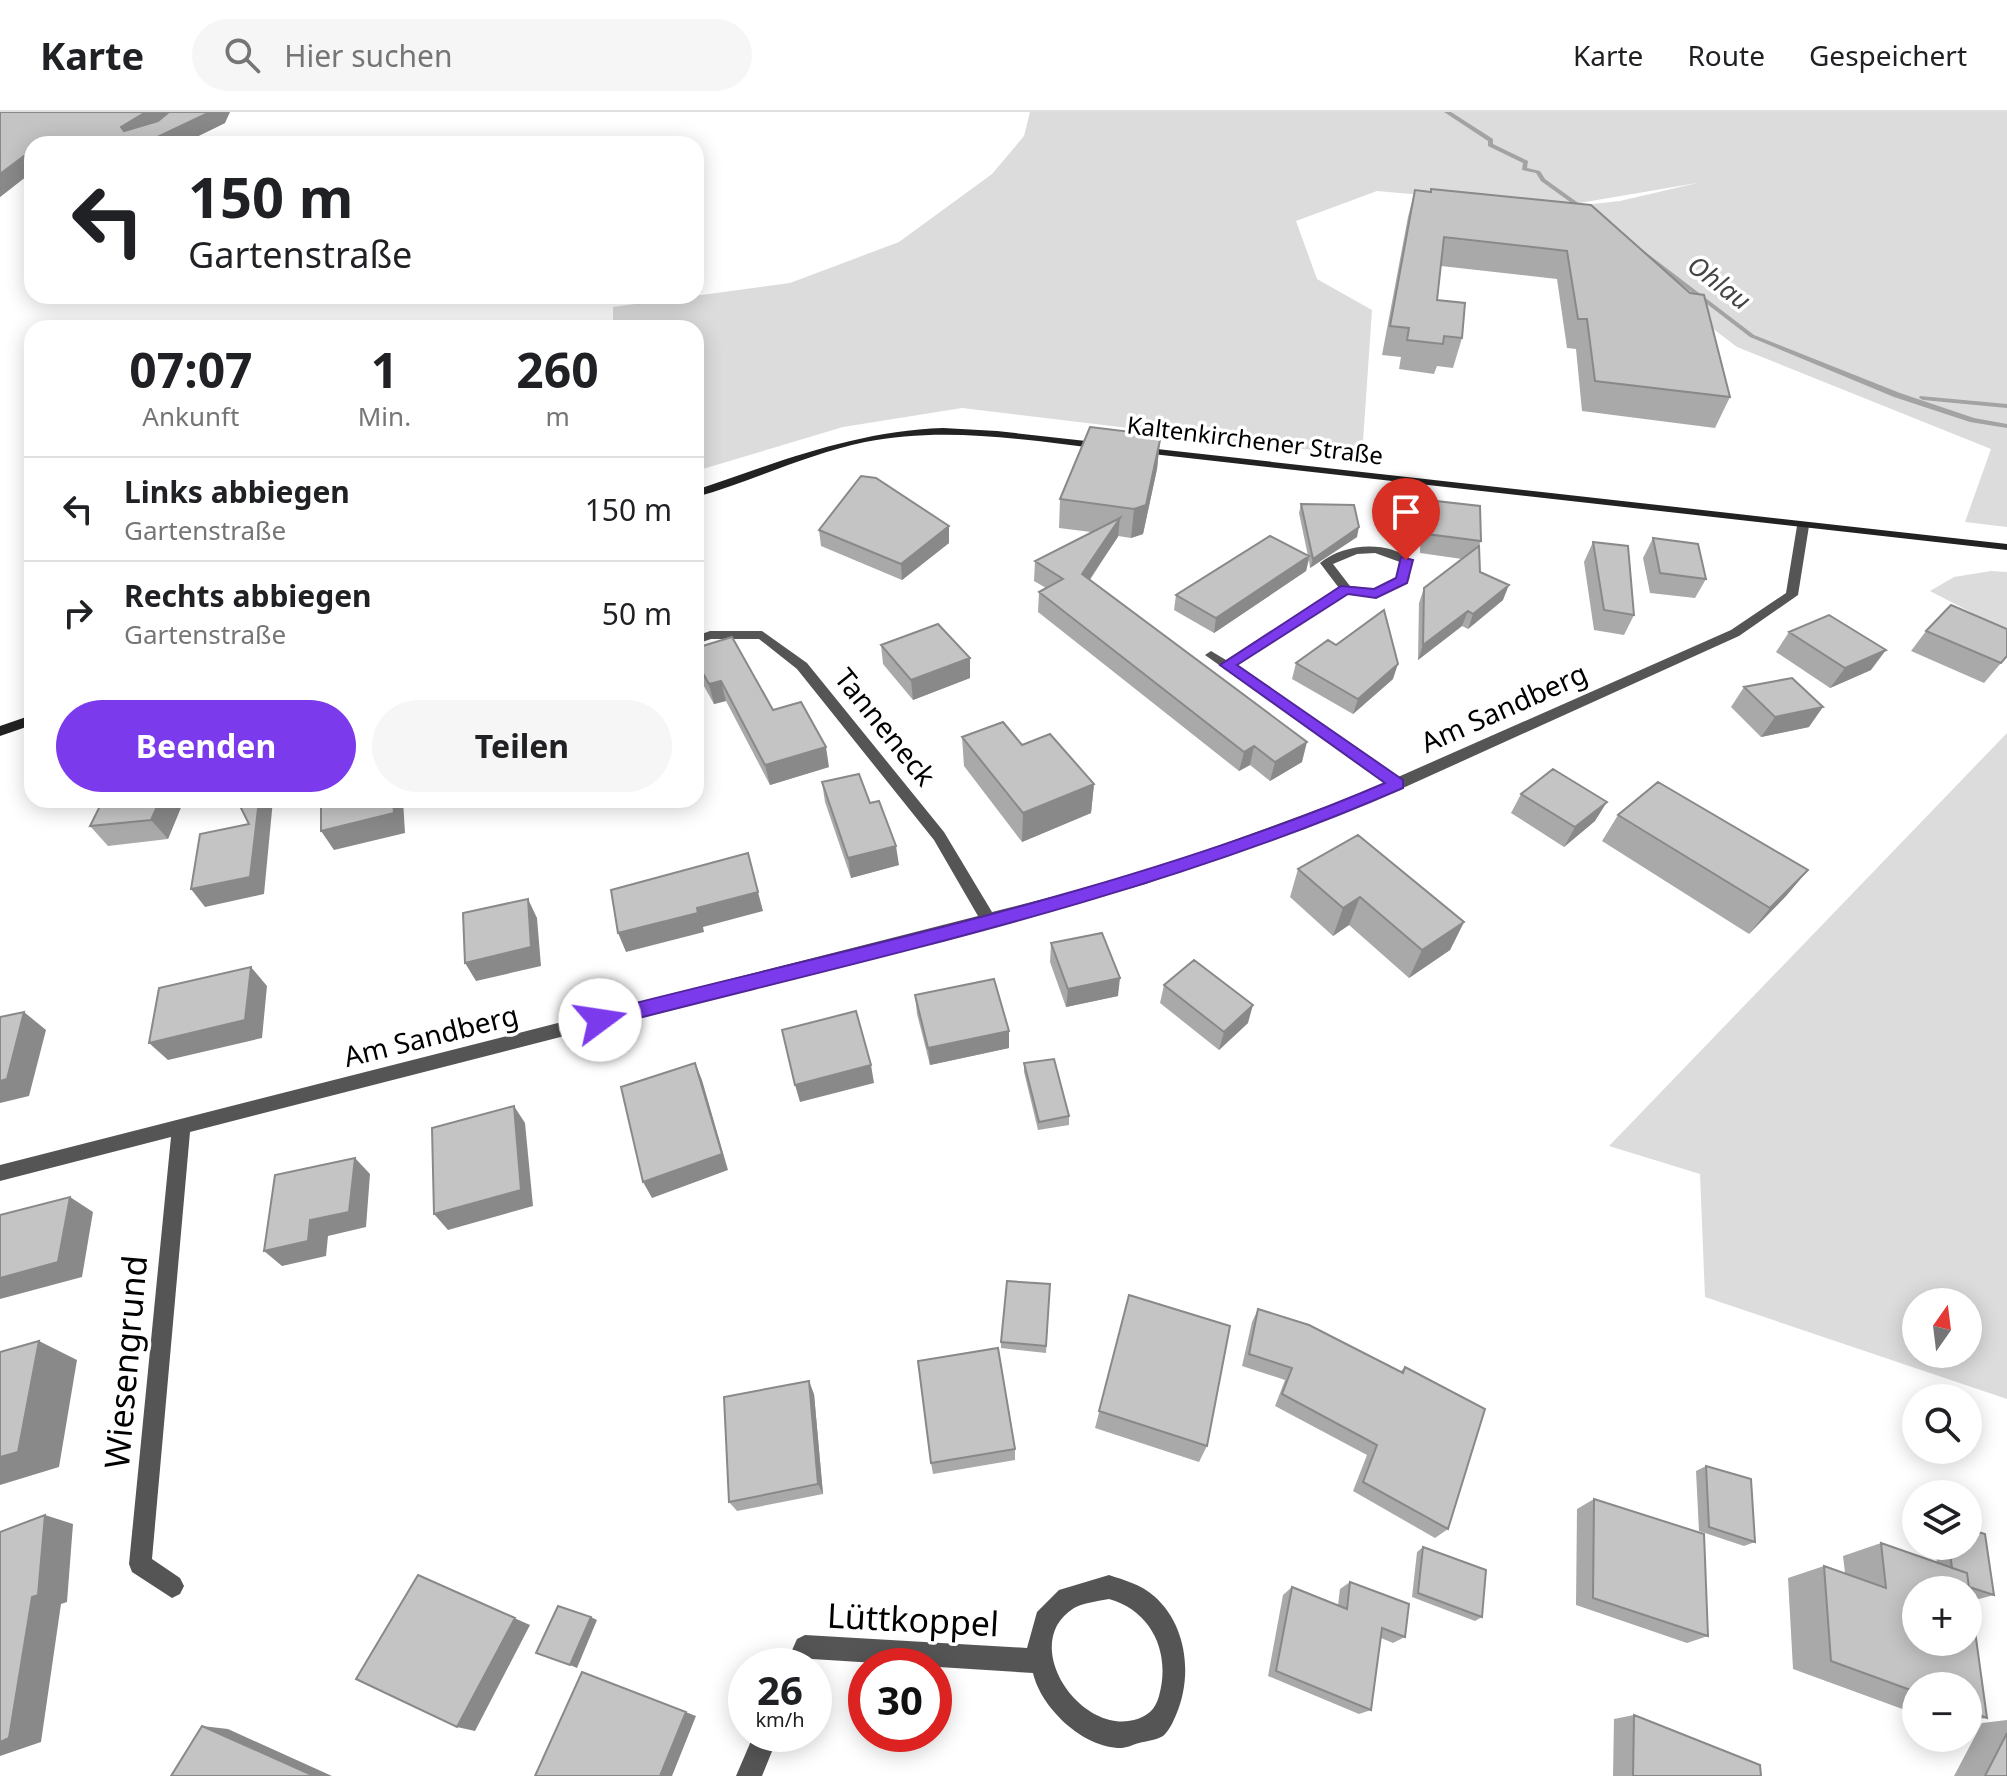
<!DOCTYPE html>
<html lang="de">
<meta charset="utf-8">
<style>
body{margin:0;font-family:"Noto Sans",sans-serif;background:#f6f6f6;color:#202124;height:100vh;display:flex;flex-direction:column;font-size:30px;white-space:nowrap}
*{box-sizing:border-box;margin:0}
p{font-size:26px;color:#757577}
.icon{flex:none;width:44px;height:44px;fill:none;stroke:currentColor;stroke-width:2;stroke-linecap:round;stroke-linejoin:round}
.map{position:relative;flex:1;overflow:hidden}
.details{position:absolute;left:24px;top:208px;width:680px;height:488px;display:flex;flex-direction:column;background:#fff;border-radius:24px;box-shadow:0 4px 20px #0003}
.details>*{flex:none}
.banner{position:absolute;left:24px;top:24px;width:680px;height:168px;border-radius:24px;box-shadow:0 4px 20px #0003;background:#fff;color:#202124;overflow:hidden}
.needle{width:52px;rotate:14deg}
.buttons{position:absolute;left:1902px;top:1176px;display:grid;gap:16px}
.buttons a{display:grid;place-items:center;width:80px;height:80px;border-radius:50%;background:#fff;box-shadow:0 4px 20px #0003;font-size:40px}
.speed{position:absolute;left:728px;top:1536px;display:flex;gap:16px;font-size:40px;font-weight:700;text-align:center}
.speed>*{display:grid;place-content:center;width:104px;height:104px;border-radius:50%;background:#fff;box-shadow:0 4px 20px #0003;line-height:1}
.speed small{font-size:20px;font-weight:400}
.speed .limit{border:12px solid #d22;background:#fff;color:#111}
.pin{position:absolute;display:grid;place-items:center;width:68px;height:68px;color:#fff;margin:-82px -34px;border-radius:50% 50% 50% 0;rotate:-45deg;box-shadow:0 0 8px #0007}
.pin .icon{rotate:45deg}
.me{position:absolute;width:88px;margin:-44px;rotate:76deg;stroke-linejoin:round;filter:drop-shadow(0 0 6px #0008)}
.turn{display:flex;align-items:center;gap:28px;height:168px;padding:0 32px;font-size:36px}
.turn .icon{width:104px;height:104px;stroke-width:2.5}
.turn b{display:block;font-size:56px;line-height:68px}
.eta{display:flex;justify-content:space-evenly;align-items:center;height:136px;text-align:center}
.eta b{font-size:48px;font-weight:700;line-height:56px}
.primary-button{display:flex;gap:16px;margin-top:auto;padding:16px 32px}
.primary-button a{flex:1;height:92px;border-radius:48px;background:#7c3aed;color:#fff;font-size:32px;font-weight:700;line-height:92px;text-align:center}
.primary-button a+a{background:#f6f6f6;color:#202124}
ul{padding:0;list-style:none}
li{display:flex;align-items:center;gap:24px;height:104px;padding:0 32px;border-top:2px solid #e0e0e0}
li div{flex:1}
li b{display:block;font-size:30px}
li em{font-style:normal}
header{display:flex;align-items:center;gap:48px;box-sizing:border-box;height:112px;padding:0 40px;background:#fff;border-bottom:2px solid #e0e0e0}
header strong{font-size:38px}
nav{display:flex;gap:44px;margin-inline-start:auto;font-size:28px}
.search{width:560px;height:72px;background:#f6f6f6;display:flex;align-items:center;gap:20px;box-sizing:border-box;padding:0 28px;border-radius:44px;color:#757577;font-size:30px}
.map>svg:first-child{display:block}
.green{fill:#dcdcdc;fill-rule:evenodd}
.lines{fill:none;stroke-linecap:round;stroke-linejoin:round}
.stream{fill:#a3a3a3;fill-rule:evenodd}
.minor{fill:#555;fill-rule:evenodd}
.secondary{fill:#222;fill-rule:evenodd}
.wall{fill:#a9a9a9}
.shaded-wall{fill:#898989}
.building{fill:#c4c4c4;stroke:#898989;stroke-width:2;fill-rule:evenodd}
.route{fill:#7c3aed;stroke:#51269a;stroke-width:2}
.labels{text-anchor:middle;stroke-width:7;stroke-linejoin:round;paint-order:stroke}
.far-street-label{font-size:24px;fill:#000;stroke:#fff}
.far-water-label{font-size:26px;font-style:italic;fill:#444;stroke:#fff}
.street-label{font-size:28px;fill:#000;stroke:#fff}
.near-street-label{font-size:34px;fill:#000;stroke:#fff}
</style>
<header>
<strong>Karte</strong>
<div class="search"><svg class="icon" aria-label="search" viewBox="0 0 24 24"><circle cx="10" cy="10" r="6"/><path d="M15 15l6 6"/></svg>Hier suchen</div>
<nav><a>Karte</a><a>Route</a><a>Gespeichert</a></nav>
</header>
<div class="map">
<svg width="2007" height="1664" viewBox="0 0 2007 1664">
<rect width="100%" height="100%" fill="#fff"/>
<path class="green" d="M1030,0h977v415l-42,-5 26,-73 -254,-102 -182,-139 65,-7 77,-18 -141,24 -179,-16 -81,30 21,58 55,31 -10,146 -400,-48 -119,19 -147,44v-143h-83v-21l177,-24 109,-41 93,-68 32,-38z
M1991,459l16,1v59l-77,-40 24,-14z
M2007,621v666l-302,-102 -5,-123 -91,-28zM1916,1190h52v52h-52z"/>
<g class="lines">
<path class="stream" d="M1444,0h7l42,27v5l35,17 -1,7 13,3 5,8 43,31v2h-4l-43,-31 -5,-8 -14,-3 1,-7 -35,-17v-5z
M1627,126l127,97 146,58 74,25 33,6v4l-37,-6 -76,-25 -144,-60 -125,-96z
M1920,284l87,8v4l-84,-8 -4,-2z"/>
<path class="minor" d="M1803,411l6,3 -11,69 -59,41 -336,152 -257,96 -157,43 -799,205 -38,427 28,19 4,8 -4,8 -8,4 -40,-26 -3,-8 42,-427 -171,44v-16l978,-249 -44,-76 -137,-171 -38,-30h-48l-15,5v-8l14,-5h52l45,32 137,169 48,80 146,-37 217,-79 31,-13 -181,-128 6,-4 15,9 113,-72 -19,-25c24,-20 67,-23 92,-3l-3,20 -33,17 -28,-4 -113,73 163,111 333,-147 55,-37 11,-67zM1375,441l25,9 -3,16 -23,11 -24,-3 -17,-22 24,-10z
M1109,1463c15,5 33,10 45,21 33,29 39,80 22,119 -3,7 -7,16 -13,21 -6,4 -17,5 -24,7 -5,1 -12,5 -18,5 -38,0 -80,-40 -88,-75l-221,-14 -3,7h-24l12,-27 8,-4 222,13 10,-36 22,-22zM1109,1487c43,12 62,54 50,97 -4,14 -11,20 -25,24 -55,14 -116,-77 -60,-112 9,-5 24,-7 35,-9z
M754,1622h25l-17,42h-26z"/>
<path class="secondary" d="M943,316l54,3 107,12 5,3 -5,3c-79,-9 -159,-23 -239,-7 -58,12 -112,39 -169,55v-7c82,-28 159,-59 247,-62z
M1139,335l868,97v6l-872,-98v-4z
M32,603v10l-32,11v-10z"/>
</g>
<path class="wall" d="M0,0l225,11 -43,21h-150v28l-32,25z
M1415,78l176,15 139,192 -15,31 -133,-17 -6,-62 -9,-1 -10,-69 -116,-13 -4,34 25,38 -9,30 -16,-2 -3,8 -35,-5 2,-12 -19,-2 26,-138z
M1155,327l5,1 -3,29 -14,65 -12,4 -13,-2 -28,44 212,182 -32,19 -20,-16 -11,6 -201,-159 1,-20 7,-4 -12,-7 1,-20 56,-29 -32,-4 1,-29z
M1427,388l54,41 -3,6 2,25 23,28 -35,29 -6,-3 -44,34 1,-57 5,-15 38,-29 -42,-6 1,-34z
M1301,392l56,33 -47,31 -1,-8 -3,11 -92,62 -40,-23 2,-15 132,-39 -9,-43z
M819,418l130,13 -47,37 -81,-34z
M1653,426l53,41 -11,19 -45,-5 -7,-35z
M1593,430l41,73 -10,20 -30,-5 -10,-68z
M1926,519l81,25 -23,27 -73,-32z
M1789,520l82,38 -41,18 -54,-36z
M881,533l89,33 -57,22 -30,-36z
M696,536l77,62 56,57 -59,18 -44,-84 -12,3 -18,-32z
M1296,551l97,16 -40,35 -61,-35z
M1744,575l65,40 -48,10 -30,-30z
M962,625l60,8 72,39 -3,29 -69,29 -58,-76z
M822,670l48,21 29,62 -48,13 -26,-76z
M1521,682l74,27 -31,26 -53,-34z
M103,688h81l-16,39 -60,7 -18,-20z
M1618,703l190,55 -22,26 -37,38 -147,-93z
M1298,757l166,53 -14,28 -41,28 -60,-53 -16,11 -43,-39z
M1051,831l67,53 -52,11 -16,-45z
M1164,873l84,38 -29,27 -59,-47z
M915,883l94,36v17l-79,17 -13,-51z
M1024,951l45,53v9l-31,5 -14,-58z
M1050,1172l-4,69 -45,-5v-6z
M1129,1183l78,151 -8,16 -104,-34z
M1258,1197l142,63 5,-5 43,162 -13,9 -82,-47 14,-36 -92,-49 10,-26 -43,-14 10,-44z
M814,1282l9,100 -86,17 -8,-9z
M1015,1337v11l-82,14 -2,-11z
M1706,1354l49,76 -11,4 -45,-15 -3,-60z
M1594,1387l114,137 -21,7 -111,-38 1,-96z
M1881,1431l56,19 -3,-16h34l26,49 -15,4 -8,-3 16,122 -19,2v-34h-52v28l-123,-45 -5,-91 36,-12 21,7 -2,-17z
M1423,1435l59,70 -7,4 -63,-24 5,-45z
M1350,1470l55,55 -12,6 -12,-5 -10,72 -12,4 -91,-38 15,-81 9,-8 46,18 2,-16z
M1634,1603l127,61h-148l1,-57z
M2007,1608v56h-53l28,-53z"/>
<path class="shaded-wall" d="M146,0h31l-46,29 -10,-14z
M210,0h20l-5,11 -43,21h-34l-1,-2z
M24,44l8,13v3l-32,25v-23z
M1160,328l-3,29 -14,65 -12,4 3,-29z
M1120,406l-2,19 -38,56 2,-19z
M949,414v17l-47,37 -1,-16z
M1359,415l-2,10 -47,31 3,-9z
M1309,444l-3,15 -92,62 2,-15z
M1509,473l-6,15 -35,29 5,-15z
M1468,499l-6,15 -44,34 5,-15z
M1886,538l-15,20 -41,18 15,-20z
M970,546v20l-57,22 -2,-20z
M1398,552l-5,15 -40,35 5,-15z
M721,569l5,20 -12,3 -5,-20z
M1823,595l-14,20 -48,10 14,-20z
M1307,630l-5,20 -32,19 5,-19z
M1254,634l-4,19 -11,6 5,-19z
M826,635l3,20 -59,18 -5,-20z
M1094,672l-3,29 -69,29 1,-29z
M160,688h24l-16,39 -17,-19z
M259,688h14l-9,94 -59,13 -14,-18 59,-12z
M393,688h10l2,33 -71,17 -13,-19z
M1607,690l-12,19 -31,26 11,-20z
M896,734l3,19 -48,13 -3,-20z
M1808,758l-22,26 -37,38 21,-26z
M758,780l5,19 -60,16 1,5 -78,20 -8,-19 79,-25z
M1360,785l-11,28 -16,11 10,-28z
M528,787l9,19 4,48 -65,15 -11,-18z
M1464,810l-14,28 -41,28 13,-28z
M251,855l16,19 -5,52 -94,22 -19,-17z
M1120,866l-2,18 -52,11 2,-18z
M1253,893l-5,18 -29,27 5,-18z
M24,900l22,18 -17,66 -29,7v-22z
M1009,919v17l-79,17 -2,-17z
M695,951l7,17 26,90 -76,28 -9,-16z
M871,953l3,18 -74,19 -5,-17z
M514,994l11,17 8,83 -85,24 -14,-16z
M355,1046l15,16 -4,53 -38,9 -2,20 -44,10 -18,-15 46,-31z
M70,1085l23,15 -11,65 -82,22v-21z
M39,1229l38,19 -18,107 -59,18v-28z
M809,1269l5,13 9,100 -5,-10z
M45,1403l28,9 -6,78 -6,2 -20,138 -41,14v-14l32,-145z
M418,1463l112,50 -55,106 -18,-4z
M591,1505l6,3 -20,48 -7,-3z
M582,1560l114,44 -24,60h-12z
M202,1614l26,3 104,47h-18z"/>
<path class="building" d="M0,0h146l-25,15 3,4 34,-10 11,-9h41l-63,30 -57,-3 1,5h-59v17l-8,-5 -24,18z
M1431,77l160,16 99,88 14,2 26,102 -135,-16 -8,-62h-9l-11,-68 -123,-14 -7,63 28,3 -3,35 -18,-2 -1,8 -36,-4 2,-12 -19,-2 25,-136 16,2z
M1090,315l66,8 -2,4 6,1 -14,65 -12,4 -74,-10z
M861,364l15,2 73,48 -48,38 -82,-34z
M1427,388l53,6 1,35 -54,-7z
M1301,392l53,1 5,22 -46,32z
M1120,406l-38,56 225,168 -32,20 -21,-16 -10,6 -205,-160 24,-13 -28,-18z
M1270,424l39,20 -93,62 -40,-23z
M1653,426l45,6 8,35 -46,-6z
M1593,430l35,4 6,69 -30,-5z
M1479,434l1,26 29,13 -36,29 -5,-3 -45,34 1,-57z
M1951,493l56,24v27l-6,7 -75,-32z
M1384,498l14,54 -40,35 -62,-36 32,-23 8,5z
M1829,503l57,35 -41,18 -56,-36z
M938,512l32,34 -59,22 -30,-35z
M732,525l41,73 28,-8 25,45 -61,18 -44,-84 -12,3 -13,-23v-13z
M1792,566l31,29 -48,10 -31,-30z
M1003,610l19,23 28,-11 44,50 -71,29 -61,-76z
M1553,657l54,33 -32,25 -54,-33z
M859,662l11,29 9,-2 17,45 -48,12 -26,-76z
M1658,670l150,88 -38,38 -152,-93z
M103,688h57l-9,20 -61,6z
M237,688h22l-9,77 -59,12 9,-55 49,-10z
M321,688h72l1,13 -73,18z
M1358,723l106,87 -42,28 -62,-53 -17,11 -45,-39z
M748,741l10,39 -61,16 1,5 -80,20 -7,-43z
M528,787l3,48 -66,16 -2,-50z
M1102,821l18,45 -52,11 -17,-46z
M1194,848l59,45 -29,27 -60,-47z
M251,855l-6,53 -96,23 10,-55z
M994,867l15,52 -81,17 -13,-53z
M856,899l15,54 -76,20 -13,-55z
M24,900l-17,67 -7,2v-64z
M1054,947l15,57 -30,6 -15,-59z
M695,951l27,91 -79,28 -22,-95z
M514,994l7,84 -87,24 -2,-86z
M355,1046l-6,54 -39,8 -2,21 -44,10 11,-76z
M70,1085l-12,65 -58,16v-63z
M1007,1169l43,3 -4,62 -45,-4z
M1129,1183l101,31 -23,120 -108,-35z
M1258,1197l51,16 94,48 2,-6 80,42 -37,120 -85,-47 14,-37 -95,-51 10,-26 -43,-14z
M39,1229l-21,111 -18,5v-105z
M998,1236l17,101 -84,14 -13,-102z
M809,1269l9,103 -89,18 -5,-105z
M1706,1354l45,13 4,63 -46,-15z
M1594,1387l110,35 4,102 -115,-38z
M45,1403l-7,80 -6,2 -23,141 -9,4v-210z
M1968,1417l17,5 9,61 -25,-8 -2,-14 -15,-5 -3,-22h19z
M1881,1431l86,30 20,145 -19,-7v-25h-52v6l-85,-31 -7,-95 62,22zM1916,1478h52v52h-52z
M1423,1435l63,23 -4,47 -64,-24z
M418,1463l97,43 -58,109 -101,-48z
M1350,1470l59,22 -4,33 -23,-9 -11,82 -95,-39 16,-84 55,22z
M558,1494l33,11 -21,48 -34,-12z
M582,1560l104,40 -26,64h-125z
M1634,1603l126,50 1,11h-128z
M202,1614l112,50h-143z
M2007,1621v43h-22z"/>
<path class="route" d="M1401,445l12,3 -6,23 -31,15 -28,-4 -111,71 166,115v8c-256,112 -533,170 -803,240l-7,-2 -3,-6 3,-5 7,-3c262,-67 536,-122 785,-229l-165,-118 121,-79 33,3 22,-11z"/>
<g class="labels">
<g class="far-street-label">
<text transform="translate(1255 329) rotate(7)" y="8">Kaltenkirchener Straße</text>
</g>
<g class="far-water-label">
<text transform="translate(1719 171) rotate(37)" y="9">Ohlau</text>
</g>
<g class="street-label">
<text transform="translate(1504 596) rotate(-24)" y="10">Am Sandberg</text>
<text transform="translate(885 615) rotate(51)" y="10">Tanneneck</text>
<text transform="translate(431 924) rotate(-14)" y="10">Am Sandberg</text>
</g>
<g class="near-street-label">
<text transform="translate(126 1250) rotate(-85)" y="12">Wiesengrund</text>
<text transform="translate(913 1508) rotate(3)" y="12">Lüttkoppel</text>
</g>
</g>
</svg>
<div class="buttons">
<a><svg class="needle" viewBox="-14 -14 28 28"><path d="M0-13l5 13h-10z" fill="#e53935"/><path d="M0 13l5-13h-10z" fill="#757577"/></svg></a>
<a><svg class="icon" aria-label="search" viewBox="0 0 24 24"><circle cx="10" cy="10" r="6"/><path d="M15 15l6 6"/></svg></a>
<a><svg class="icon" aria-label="layers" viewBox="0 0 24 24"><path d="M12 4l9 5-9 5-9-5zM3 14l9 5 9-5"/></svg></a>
<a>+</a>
<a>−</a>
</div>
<div class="speed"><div>26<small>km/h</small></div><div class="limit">30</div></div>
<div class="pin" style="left:1406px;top:448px;background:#d93025"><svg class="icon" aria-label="arrive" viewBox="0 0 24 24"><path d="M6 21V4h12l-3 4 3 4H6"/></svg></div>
<svg class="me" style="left:600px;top:908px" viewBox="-20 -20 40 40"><circle r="19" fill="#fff"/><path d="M0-13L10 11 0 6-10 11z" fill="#7c3aed"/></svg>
<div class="banner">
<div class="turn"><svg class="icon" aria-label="left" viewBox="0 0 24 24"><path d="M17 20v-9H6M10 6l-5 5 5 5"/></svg><div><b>150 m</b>Gartenstraße</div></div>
</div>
<section class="details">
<div class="eta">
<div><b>07:07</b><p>Ankunft</p></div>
<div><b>1</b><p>Min.</p></div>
<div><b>260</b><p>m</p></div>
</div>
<ul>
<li><svg class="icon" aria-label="left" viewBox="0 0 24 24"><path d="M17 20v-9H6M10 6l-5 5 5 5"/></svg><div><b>Links abbiegen</b><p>Gartenstraße</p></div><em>150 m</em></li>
<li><svg class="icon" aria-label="right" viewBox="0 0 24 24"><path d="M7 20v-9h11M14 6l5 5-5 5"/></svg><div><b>Rechts abbiegen</b><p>Gartenstraße</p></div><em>50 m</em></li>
</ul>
<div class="primary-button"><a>Beenden</a><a>Teilen</a></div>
</section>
</div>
